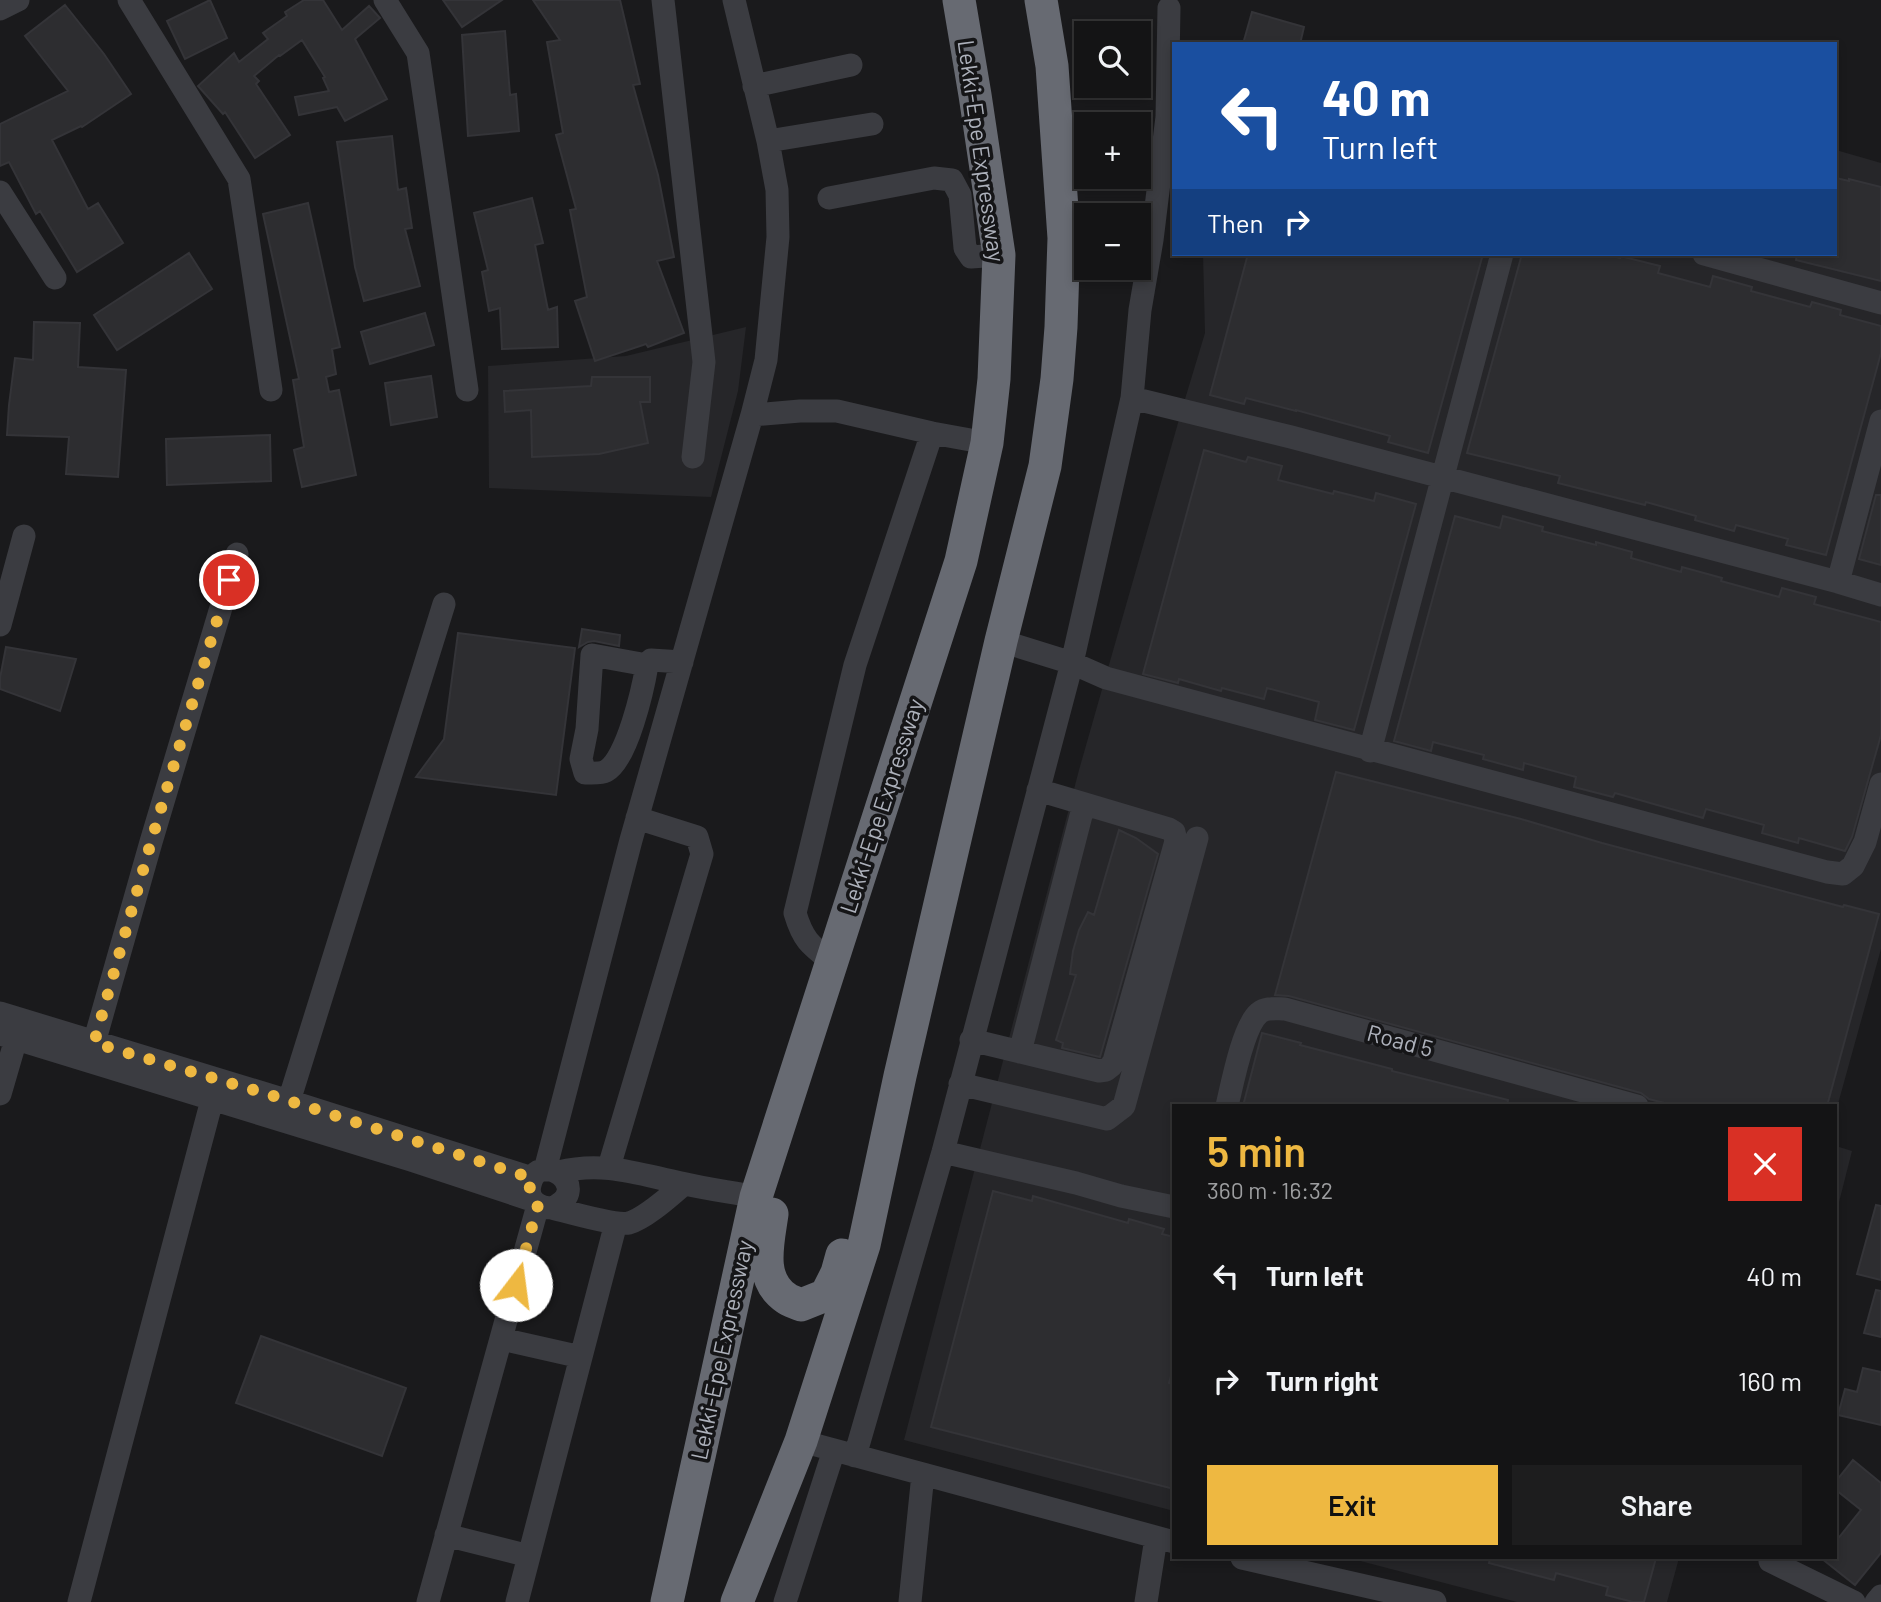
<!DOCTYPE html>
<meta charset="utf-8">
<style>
body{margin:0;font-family:Barlow,sans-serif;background:#1d1d1e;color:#f1f3f6;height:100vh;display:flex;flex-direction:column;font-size:26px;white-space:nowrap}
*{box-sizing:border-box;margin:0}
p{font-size:23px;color:#9d9ea0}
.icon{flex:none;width:38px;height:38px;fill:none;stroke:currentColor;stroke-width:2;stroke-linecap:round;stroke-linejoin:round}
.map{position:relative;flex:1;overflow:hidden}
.drawer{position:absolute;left:1172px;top:1104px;width:665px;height:455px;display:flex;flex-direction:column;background:#141415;border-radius:0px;box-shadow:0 4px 10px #0003,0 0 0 2px #333334}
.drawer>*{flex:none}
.hud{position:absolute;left:1172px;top:42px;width:665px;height:214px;border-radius:0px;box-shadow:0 4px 10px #0003,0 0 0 2px #333334;background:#1a4fa0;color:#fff;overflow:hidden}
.tools{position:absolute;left:1074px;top:21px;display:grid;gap:14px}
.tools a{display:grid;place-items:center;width:77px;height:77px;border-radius:0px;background:#141415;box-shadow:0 4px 10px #0003,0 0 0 2px #333334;font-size:35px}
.pin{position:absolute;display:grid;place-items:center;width:60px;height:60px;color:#fff;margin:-30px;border:4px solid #fff;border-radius:50%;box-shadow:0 2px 7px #0007}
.me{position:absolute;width:77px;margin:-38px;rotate:15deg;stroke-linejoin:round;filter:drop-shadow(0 0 5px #0008)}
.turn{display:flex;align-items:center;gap:24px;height:147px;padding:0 35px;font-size:32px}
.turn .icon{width:91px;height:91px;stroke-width:2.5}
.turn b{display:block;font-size:49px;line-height:60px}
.then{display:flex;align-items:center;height:66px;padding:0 35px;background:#0003;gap:14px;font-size:26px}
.round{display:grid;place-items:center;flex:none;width:74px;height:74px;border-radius:0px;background:#1d1d1e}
.summary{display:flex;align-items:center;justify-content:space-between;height:119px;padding:0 35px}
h1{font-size:42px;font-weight:600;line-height:52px;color:#eeb841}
.cta{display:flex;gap:14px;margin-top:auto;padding:14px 35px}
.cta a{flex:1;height:80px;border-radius:0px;background:#eeb841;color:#111;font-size:28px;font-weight:600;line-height:80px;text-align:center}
.cta a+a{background:#1d1d1e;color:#f1f3f6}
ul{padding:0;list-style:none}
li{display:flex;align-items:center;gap:21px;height:105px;padding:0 35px}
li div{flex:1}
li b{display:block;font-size:26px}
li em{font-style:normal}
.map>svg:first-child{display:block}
.built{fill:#262629}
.building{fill:#2d2d30;stroke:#343438;stroke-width:2}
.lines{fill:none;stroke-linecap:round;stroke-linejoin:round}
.minor{stroke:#3b3c41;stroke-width:23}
.highway{stroke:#676a72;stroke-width:33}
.route{stroke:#eeb841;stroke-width:12;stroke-dasharray:0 21.6}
.labels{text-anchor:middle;stroke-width:7;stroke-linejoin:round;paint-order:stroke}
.street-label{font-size:23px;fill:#adb1bb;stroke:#151517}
</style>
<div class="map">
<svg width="1881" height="1602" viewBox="0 0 1881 1602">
<rect width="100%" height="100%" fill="#1a1a1c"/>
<path class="built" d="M1836,150l45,13v786l-45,162v-5h-662v405l-270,-71 175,-670 103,-361 23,-76 -2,-79h633z
M746,327l-8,64 -27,106 -222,-9 -1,-122 138,-10z
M1836,1146l16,5 -16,63z
M1349,1558h330l-12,44h-150z"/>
<path class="building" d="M210,0l17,38 -42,21 -18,-38z
M304,0h19l19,30 27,-24 11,12 -25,21 32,60 -42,22 -8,-14 -38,8 -4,-18 34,-6 -6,-13 2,-1 -23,-37 -22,16 -1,-1 -25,21 5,5 -3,3 34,51 -35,23 -30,-46 -2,2 -25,-28 36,-33 5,9 29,-23 -5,-6 24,-17 -2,-4z
M443,0h59l-40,27z
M533,0h87l20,84 -7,1 25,90 16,82 -17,4 27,72 -36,14 -2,-3 -51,17 -20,-60 12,-4 -17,-87 6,-1 -20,-74 7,-2 -16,-91 13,-2z
M65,5l39,49 27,40 -49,33 -1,-1 -29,14 36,69 10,-6 25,40 -46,29 -37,-61 -4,3 -27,-52 -9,4v-42l68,-33 -43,-55z
M1252,12l52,15 -4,17h-57z
M505,31l5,64 6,-1 3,37 -51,5 -6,-101z
M392,136l6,54 8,-2 6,40 -7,1 15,57 -56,15 -9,-34 -18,-125z
M1836,178l13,3v-2l32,8v94l-85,-21 1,-6h39z
M532,198l11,45 -8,2 13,65 9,-3 1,40 -56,2 -2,-41 -11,3 -7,-39 6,-2 -14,-57z
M308,203l32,144 -8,2 4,25 -10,3 3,15 10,-2 17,85 -54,12 -8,-37 10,-3 -11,-67 6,-1 -36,-165z
M189,253l23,36 -95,61 -23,-35z
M1248,254h235l-55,199 -40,-11 2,-6 -94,-26v1l-50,-13 -2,6 -34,-9z
M1522,254h82l16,4v-2l40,10 -2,7 52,14 3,-11 39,11 -1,4 59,16 2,-5 29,8 -1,5 41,11v27l-55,202 -40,-10 2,-6 -52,-14 -2,6 -39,-11 1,-4 -50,-14 -1,3 -87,-22 2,-7 -93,-23z
M425,313l9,32 -64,19 -9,-32z
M34,322l46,1 -2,44 48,3 -8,107 -52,-3 3,-37 -62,-2 2,-30 6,-47 18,2z
M431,376l6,41 -46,8 -6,-42z
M592,377h58v25h-10l8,41 -49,11 -67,3 -1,-47 -26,2 -1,-21 87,-5z
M270,435l1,46 -104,4 -1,-46z
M1204,450l42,12 2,-5 34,9 -4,14 55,14 1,-3 40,10 2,-8 40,11 -62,226 -39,-10 4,-18 -52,-14 -3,11 -42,-11 -1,3 -42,-12 -1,4 -35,-9z
M1876,495h5v70l-22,-6z
M1455,516l45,12 3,-12 40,11 -1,4 54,14v-3l36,10 -1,6 50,14 1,-5 40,11 -1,3 58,16 3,-9 34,9 -2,7 67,18v113l-29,102 -7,14 -46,-13 -1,5 -36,-10 2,-8 -58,-16 -3,9 -88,-25 -2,4 -39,-10 2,-10 -52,-14 -1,7 -40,-11 1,-4 -51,-13 -2,9 -37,-10z
M582,629l38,6 -1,11 -25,-5 -6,1 -9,5z
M458,633l117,15 -19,147 -140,-18 28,-38z
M6,647l70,12 -16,52 -60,-22v-11z
M1336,772l185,47 81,24 241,64 1,-2 35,9 -52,192h-151l-27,-7 -8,-6 -352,-97 -14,-1z
M1119,830l17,8 22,16 -58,203 -38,-9 1,-5 -7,-3 20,-65 -6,-1 3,-23 6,-21 9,-18 6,3z
M1262,1033l39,10 -1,2 92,24v2l116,29 -1,6h-264z
M993,1191l39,10 1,-5 95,27 1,-4 35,10 -2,5 12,3v128l-5,18 5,2v104l-243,-62z
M1876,1205l5,1v74l-24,-6z
M1876,1290l5,1v46l-17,-4z
M261,1336l145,52 -24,68 -146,-53z
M1863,1368l18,4v53l-43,-10 7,-26 12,3z
M1853,1460l28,23v70l-26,32 -34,-27h15v-17l25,-31 -25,-20v-9z
M1490,1558h166l-12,44h-11l-27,-7 2,-8 -52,-14 -2,7 -65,-17z"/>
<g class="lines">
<path class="minor" d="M129,0l110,179 32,211
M385,0l33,53 49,337
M663,0l41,362 -11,95
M734,0l34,141 9,49 1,47 -12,123 -14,55
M0,9l18,-9
M754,86l97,-21
M768,141l104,-17
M0,192l55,86
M829,198l105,-20 18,2 8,15 5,53 6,9 28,-2
M1704,254l177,49
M1132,398l159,39 547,145 43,13
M1838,582l43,-161
M0,625l24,-89
M1001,641l71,22 34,15 721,194 16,2 10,-8 12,-24 16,-58
M647,665l-55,-10 -5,74 -6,30 4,14c7,0 15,1 21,-2 21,-11 37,-82 41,-106l4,-5 31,2
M1370,751l132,-497
M832,962c-22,-17 -29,-22 -37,-49l60,-248 77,-232
M0,1013l289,88 243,77
M0,1034l411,126 121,40
M971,1040l128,31 7,-1 5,-4 3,-5 62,-220 -2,-9 -5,-3 -131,-39
M94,1043l57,-201 86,-288
M1020,1052l64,-248
M960,1084l147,35 17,-13 73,-268
M0,1094l16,-55
M289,1101l155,-497
M1227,1106c5,-21 16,-80 32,-93 7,-6 17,-4 26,-4l352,97
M943,1152l133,31 45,13 53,11
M609,1167l93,-313 -5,-17 -60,-19
M545,1170l86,-330 121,-425 48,-4h37l95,22 55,10
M559,1172c44,-11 79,2 122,11 25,6 50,9 75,14
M552,1208c44,-20 -14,-61 -22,-23 -4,15 9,23 22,23 16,4 64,18 77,15 17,-5 41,-27 55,-39
M501,1339l80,18
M801,1441l373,101
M855,1456l88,-304 129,-489 60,-265 8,-88 12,-70 15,-123 2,-109
M446,1535l83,21
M1242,1558l193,44
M1770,1561l84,41
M79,1602l133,-502
M428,1602l110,-397
M517,1602l99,-379
M785,1602l49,-152
M910,1602l13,-128
M1146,1602l10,-64
M1876,1602l5,-6"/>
<path class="highway" d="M772,1214c-4,29 -14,65 14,84 4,3 11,5 15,7l25,-10 11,-22 5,-18
M667,1602l89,-405 205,-636 26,-118 7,-64 5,-124 -24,-160 -16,-95
M737,1602l64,-161 63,-196 36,-169 101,-435 44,-175 12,-87 4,-52 3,-89 -12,-172 -11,-66"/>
</g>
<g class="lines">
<path class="route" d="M229,580l-78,262 -57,201 170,50 268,85c-4,11 -3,19 6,27l-22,80"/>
</g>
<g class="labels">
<g class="street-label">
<text transform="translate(981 151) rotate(82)" y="8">Lekki-Epe Expressway</text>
<text transform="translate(882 806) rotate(-72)" y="8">Lekki-Epe Expressway</text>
<text transform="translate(1400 1041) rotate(15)" y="8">Road 5</text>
<text transform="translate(722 1350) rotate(-78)" y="8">Lekki-Epe Expressway</text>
</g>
</g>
</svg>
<div class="tools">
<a><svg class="icon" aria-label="search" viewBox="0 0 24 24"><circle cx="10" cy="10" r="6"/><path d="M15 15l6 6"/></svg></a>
<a>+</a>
<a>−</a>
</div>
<div class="pin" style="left:229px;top:580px;background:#d93025"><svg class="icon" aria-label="arrive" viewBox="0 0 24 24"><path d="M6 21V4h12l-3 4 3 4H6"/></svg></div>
<svg class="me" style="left:516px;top:1285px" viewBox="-20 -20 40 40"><circle r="19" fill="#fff"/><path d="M0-13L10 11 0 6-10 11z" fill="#eeb841"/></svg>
<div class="hud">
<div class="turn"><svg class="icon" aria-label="left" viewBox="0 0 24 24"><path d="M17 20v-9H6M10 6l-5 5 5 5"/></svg><div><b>40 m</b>Turn left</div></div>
<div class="then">Then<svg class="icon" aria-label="right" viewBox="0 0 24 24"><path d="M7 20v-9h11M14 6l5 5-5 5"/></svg></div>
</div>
<section class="drawer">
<div class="summary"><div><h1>5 min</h1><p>360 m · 16:32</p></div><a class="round" style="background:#d93025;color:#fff"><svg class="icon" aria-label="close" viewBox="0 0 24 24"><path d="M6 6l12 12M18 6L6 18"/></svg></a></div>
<ul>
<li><svg class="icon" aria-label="left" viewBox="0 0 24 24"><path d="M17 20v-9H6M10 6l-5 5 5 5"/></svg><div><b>Turn left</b></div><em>40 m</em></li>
<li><svg class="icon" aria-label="right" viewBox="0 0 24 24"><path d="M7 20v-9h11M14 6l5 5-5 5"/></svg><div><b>Turn right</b></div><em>160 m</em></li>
</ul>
<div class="cta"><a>Exit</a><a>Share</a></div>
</section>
</div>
